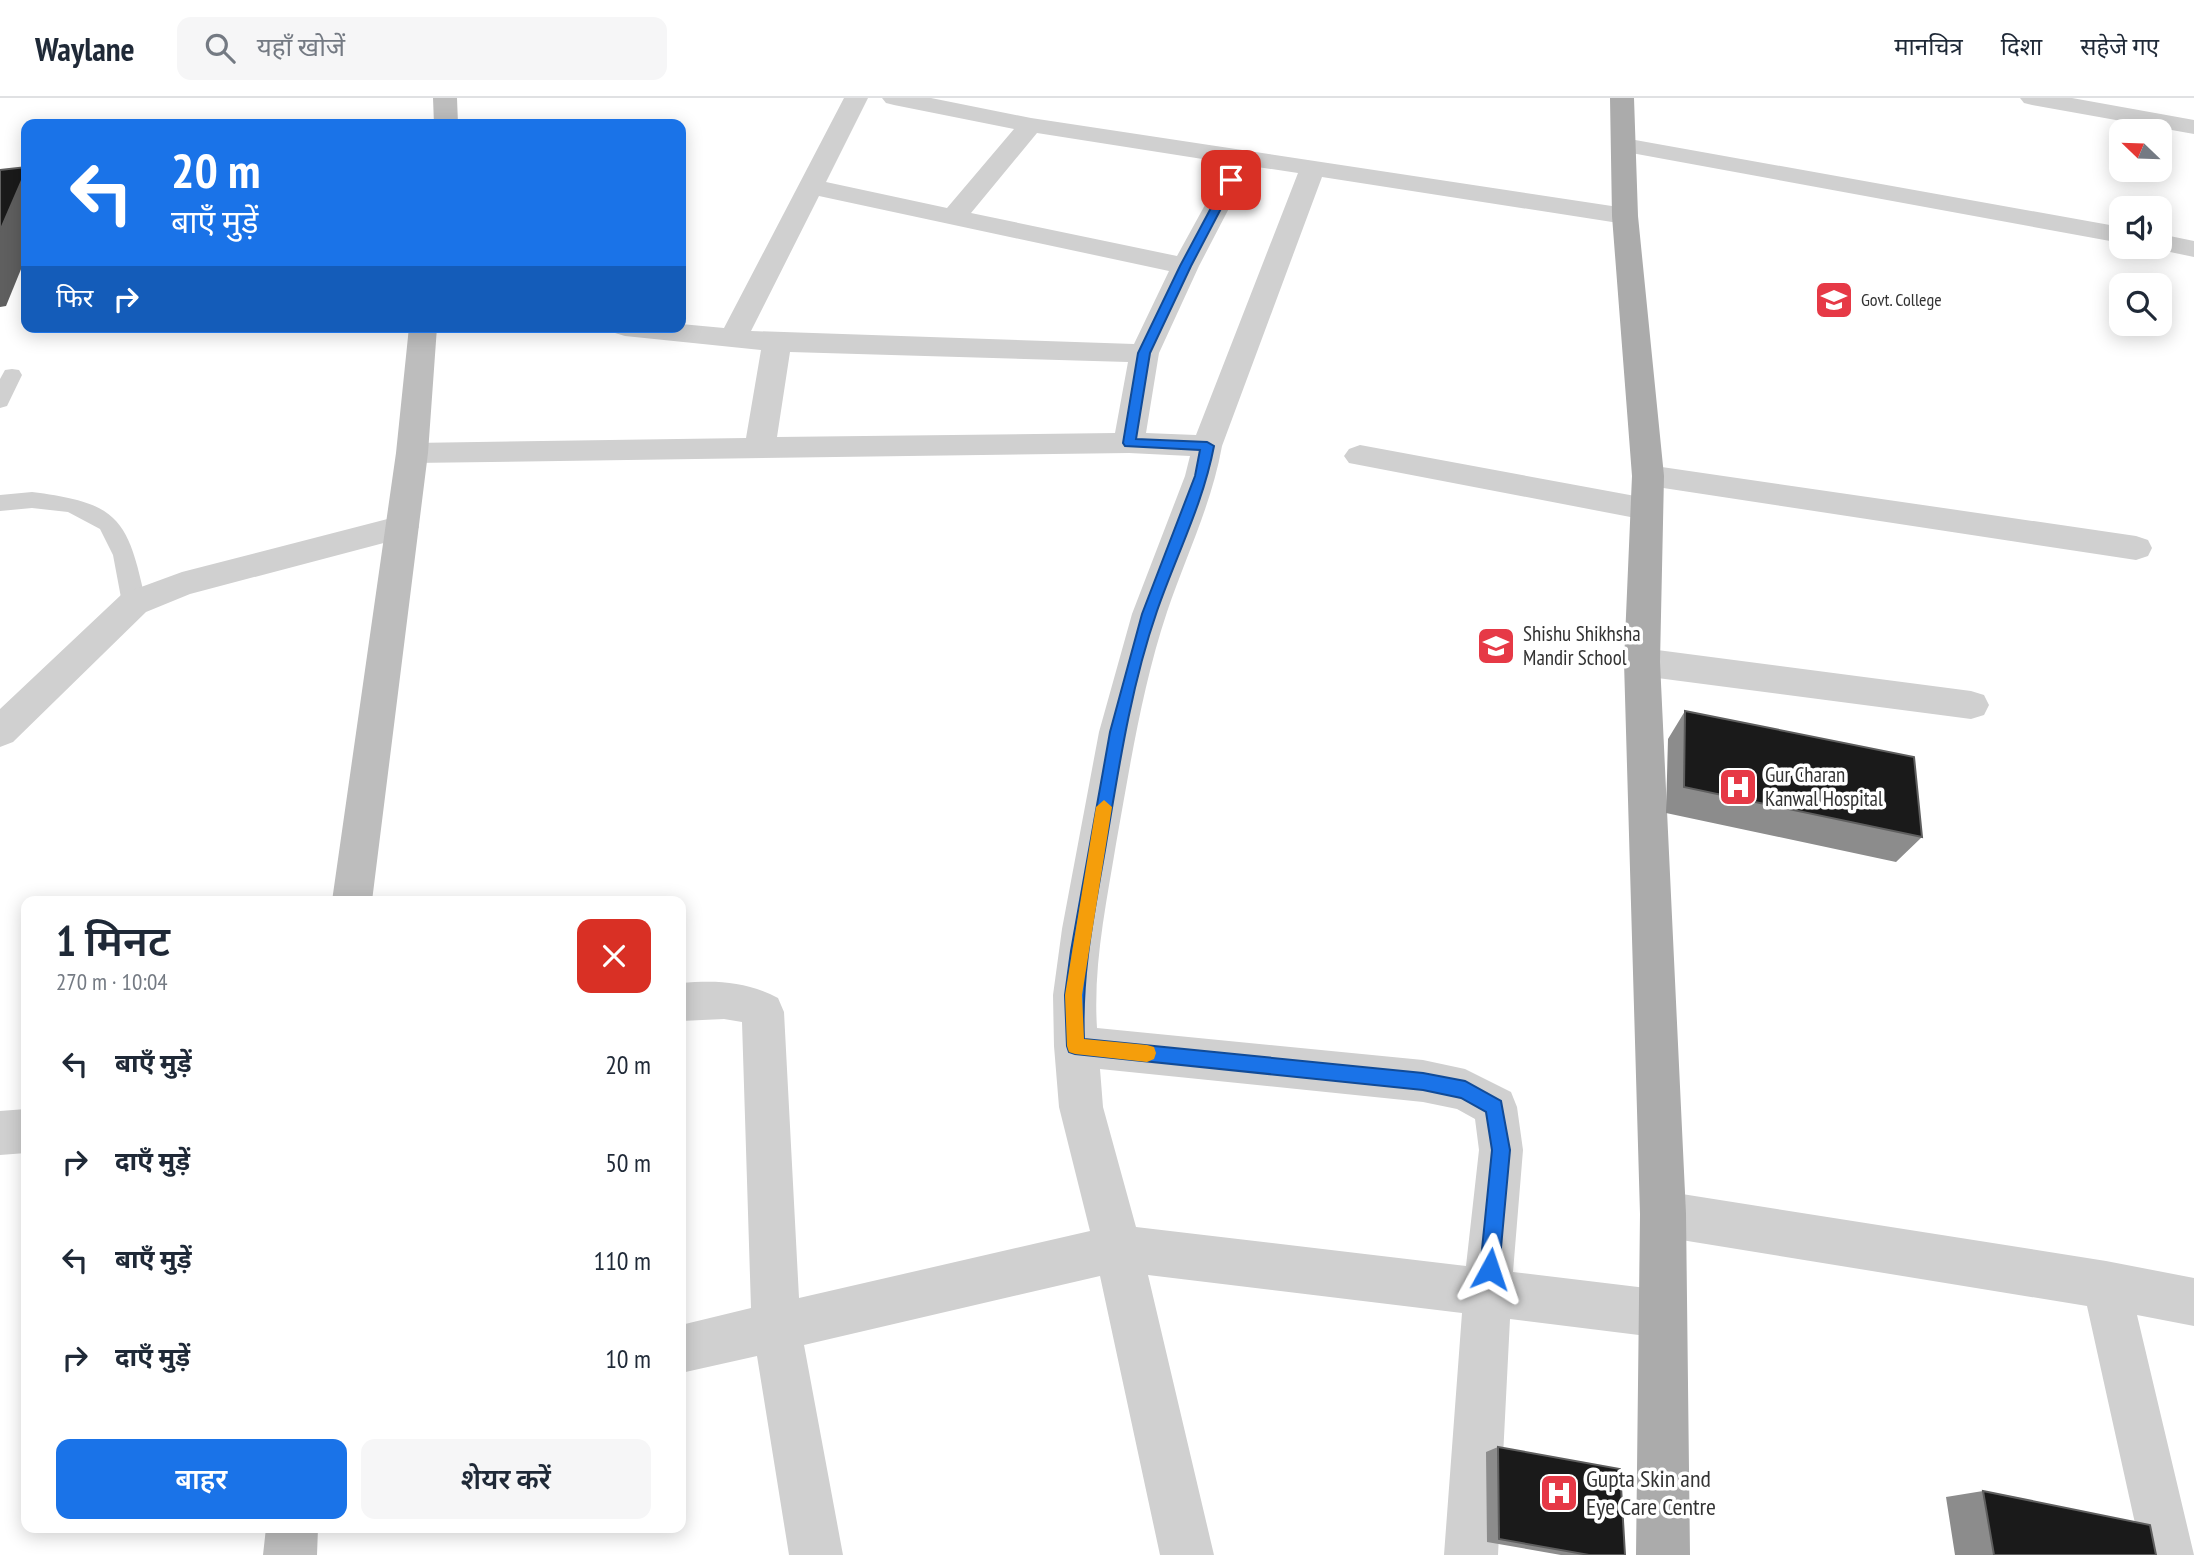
<!DOCTYPE html>
<html lang="hi">
<meta charset="utf-8">
<style>
body{margin:0;font-family:"PT Sans Narrow","Noto Sans Devanagari",sans-serif;background:#f6f6f7;color:#1f2937;height:100vh;display:flex;flex-direction:column;font-size:26px;white-space:nowrap}
*{box-sizing:border-box;margin:0}
p{font-size:23px;color:#747a83}
.icon{flex:none;width:38px;height:38px;fill:none;stroke:currentColor;stroke-width:2;stroke-linecap:round;stroke-linejoin:round}
.map{position:relative;flex:1;overflow:hidden}
.panel{position:absolute;left:21px;top:798px;width:665px;height:637px;display:flex;flex-direction:column;background:#fff;border-radius:14px;box-shadow:0 4px 18px #0003}
.panel>*{flex:none}
.guide{position:absolute;left:21px;top:21px;width:665px;height:214px;border-radius:14px;box-shadow:0 4px 18px #0003;background:#1a73e8;color:#fff;overflow:hidden}
.needle{width:46px;rotate:293deg}
.tools{position:absolute;left:2109px;top:21px;display:grid;gap:14px}
.tools a{display:grid;place-items:center;width:63px;height:63px;border-radius:14px;background:#fff;box-shadow:0 4px 18px #0003;font-size:35px}
.pin{position:absolute;display:grid;place-items:center;width:60px;height:60px;color:#fff;margin:-30px;border-radius:14px;box-shadow:0 4px 10px #0006}
.me{position:absolute;width:77px;margin:-38px;rotate:5deg;stroke-linejoin:round;filter:drop-shadow(0 0 5px #0008)}
.turn{display:flex;align-items:center;gap:24px;height:147px;padding:0 35px;font-size:32px}
.turn .icon{width:91px;height:91px;stroke-width:2.5}
.turn b{display:block;font-size:49px;line-height:60px}
.then{display:flex;align-items:center;height:66px;padding:0 35px;background:#0003;gap:14px;font-size:26px}
.round{display:grid;place-items:center;flex:none;width:74px;height:74px;border-radius:14px;background:#f6f6f7}
.headline{display:flex;align-items:center;justify-content:space-between;height:119px;padding:0 35px}
h1{font-size:42px;font-weight:600;line-height:52px}
.button{display:flex;gap:14px;margin-top:auto;padding:14px 35px}
.button a{flex:1;height:80px;border-radius:14px;background:#1a73e8;color:#fff;font-size:28px;font-weight:600;line-height:80px;text-align:center}
.button a+a{background:#f6f6f7;color:#1f2937}
ul{padding:0;list-style:none}
li{display:flex;align-items:center;gap:21px;height:98px;padding:0 35px}
li div{flex:1}
li b{display:block;font-size:26px}
li em{font-style:normal}
header{display:flex;align-items:center;gap:42px;box-sizing:border-box;height:98px;padding:0 35px;background:#fff;border-bottom:2px solid #e0e1e3}
header strong{font-size:33px}
nav{display:flex;gap:38px;margin-inline-start:auto;font-size:24px}
.search{width:490px;height:63px;background:#f6f6f7;display:flex;align-items:center;gap:18px;box-sizing:border-box;padding:0 24px;border-radius:14px;color:#747a83;font-size:26px}
.map>svg:first-child{display:block}
.lines{fill:none;stroke-linecap:round;stroke-linejoin:round}
.service{fill:#d0d0d0;fill-rule:evenodd}
.minor{fill:#d0d0d0;fill-rule:evenodd}
.secondary{fill:#bdbdbd;fill-rule:evenodd}
.primary{fill:#ababab;fill-rule:evenodd}
.wall{fill:#8c8c8c}
.shaded-wall{fill:#5f5f5f}
.building{fill:#1a1a1a;stroke:#5f5f5f;stroke-width:2}
.route{fill:#1a73e8;stroke:#114b97;stroke-width:2}
.slow{fill:#f59e0b}
.labels{text-anchor:middle;stroke-width:7;stroke-linejoin:round;paint-order:stroke}
.far-poi-label{font-size:18px;fill:#333;stroke:#fff;text-anchor:start}
.poi-label{font-size:21px;fill:#333;stroke:#fff;text-anchor:start}
.near-poi-label{font-size:24px;fill:#333;stroke:#fff;text-anchor:start}
</style>
<header>
<strong>Waylane</strong>
<div class="search"><svg class="icon" aria-label="search" viewBox="0 0 24 24"><circle cx="10" cy="10" r="6"/><path d="M15 15l6 6"/></svg>यहाँ खोजें</div>
<nav><a>मानचित्र</a><a>दिशा</a><a>सहेजे गए</a></nav>
</header>
<div class="map">
<svg width="2194" height="1457" viewBox="0 0 2194 1457">
<rect width="100%" height="100%" fill="#fff"/>
<g class="lines">
<path class="service" d="M12,271l7,1 3,5 -15,31 -7,2v-29l5,-9z
M32,394c88,11 96,27 114,111l-4,6 -8,3 -8,-3 -4,-6 -9,-48 -13,-26 -32,-17 -36,-4 -32,3v-16z"/>
<path class="minor" d="M844,0h24l-42,84 121,26 67,-79 -120,-24 -8,-2 -4,-5h49l100,20 594,90 9,2 4,6 -4,6 -9,2 -303,-47 -100,269c-10,57 -36,110 -55,166 -25,75 -37,154 -51,232 -10,61 -23,122 -19,184l326,32 42,9 46,23 6,15 6,43 -10,122 150,18 17,7 7,17 -7,17 -17,7 -153,-19 -12,236h-54l18,-242 -314,-38 66,280h-54l-60,-279 -296,69 39,210h-54l-32,-199 -76,17v-48l70,-17 -9,-286 -18,-3 -43,2v-38c35,-3 65,-2 97,15l6,14 15,286 291,-67 -31,-124 -5,-61 -1,-51 9,-66 37,-197 33,-118 53,-138 5,-20 -61,-3 -717,10 -11,-3 -5,-7 5,-7 11,-3 334,-5 15,-88 -136,-14 -10,-3 -4,-6h70v-3l43,4zM1037,35l191,30 -51,93 -206,-43zM1251,68l47,7 -102,262 -50,-2 13,-80 40,-87zM819,98l350,75 -35,73 -383,-13zM790,254l338,10 -13,71 -338,4zM1100,971l323,33 34,7 18,10 4,31 -13,116 -330,-39 -33,-120z
M2020,0h52l122,22v14l-162,-29 -8,-2z
M1624,40l497,89v16l-506,-93 -3,-5 3,-5z
M2160,136l34,7v16l-43,-9 9,-1z
M1360,347l286,53 11,3 5,8 -5,8 -11,3 -297,-57 -5,-7 5,-7z
M1648,367l488,71 12,4 4,8 -4,8 -12,4 -499,-76 -5,-8 5,-8z
M403,417l11,4 5,8 -5,8 -224,59 -44,18 -133,130 -13,5v-38l122,-115 60,-22z
M1642,550l329,43 13,4 5,10 -5,10 -13,4 -329,-43 -12,-4 -6,-10 6,-10z
M26,1011v44l-26,2v-44z
M1663,1093l443,70 88,17v48l-57,-11 57,240h-52l-55,-249 -424,-69 -16,-7 -7,-16 7,-16z"/>
<path class="secondary" d="M433,0h24l1,26h-24z
M409,229h28l-9,126 -56,448h-40l64,-448z
M266,1430h52l-1,27h-54z"/>
<path class="primary" d="M1610,0h24l4,118 26,260 -4,186 26,552 4,341h-54l4,-341 -16,-552 8,-186 -20,-260z"/>
</g>
<path class="wall" d="M1685,613l237,126 -26,25 -230,-49 2,-74z
M1498,1349l127,108h-64l-74,-13 -1,-90z
M1983,1393l173,64h-201l-9,-58z"/>
<path class="shaded-wall" d="M26,73v86l-20,49 -6,1v-76z"/>
<path class="building" d="M26,69v4l-26,60v-61z
M1685,613l229,46 8,80 -238,-50z
M1498,1349l122,22 5,86h-36l-90,-16z
M1983,1393l167,34 6,30h-162z"/>
<path class="route" d="M1227,80l9,2 -45,86 -41,87 -14,86 71,3 7,4c-11,58 -38,110 -57,165 -26,75 -38,155 -51,233 -11,65 -25,129 -22,195l339,34 42,8 36,20 9,49 -11,119 -2,7 -7,3 -7,-3 -3,-7 12,-119 -6,-38 -25,-14 -38,-8 -348,-36 -6,-2 -2,-6 -2,-51 6,-44 39,-219 32,-118 53,-138 5,-26 -75,-4 -2,-3 15,-90 42,-87z"/>
<path class="slow" d="M1104,702l8,7 -30,188 2,44 63,6 7,2 2,6 -2,6 -7,3 -72,-8 -6,-2 -2,-6 -2,-51 31,-188z"/>
<defs>
<symbol id="school-square" viewBox="-11 -11 22 22"><rect x="-9" y="-9" width="18" height="18" rx="4" fill="#e63946" stroke="#fff"/><path d="M0-5L7-2L0 1L-7-2ZM-4 1L0 2.5L4 1V4Q0 6-4 4Z" fill="#fff"/></symbol>
<symbol id="hospital-square" viewBox="-11 -11 22 22"><rect x="-9" y="-9" width="18" height="18" rx="4" fill="#e63946" stroke="#fff"/><path d="M-5-5h3v3.5h4V-5h3V5h-3V1.5h-4V5h-3Z" fill="#fff"/></symbol>
</defs>
<g fill-rule="evenodd">
<use href="#school-square" x="1812" y="180" width="44" height="44"/>
<use href="#school-square" x="1474" y="526" width="44" height="44"/>
<use href="#hospital-square" x="1716" y="667" width="44" height="44"/>
<use href="#hospital-square" x="1537" y="1373" width="44" height="44"/>
</g>
<g class="labels">
<g class="far-poi-label">
<text x="1861" y="208">Govt. College</text>
</g>
<g class="poi-label">
<text x="1523" y="543">Shishu Shikhsha<tspan x="1523" dy="24">Mandir School</tspan></text>
<text x="1765" y="684">Gur Charan<tspan x="1765" dy="24">Kanwal Hospital</tspan></text>
</g>
<g class="near-poi-label">
<text x="1586" y="1389">Gupta Skin and<tspan x="1586" dy="28">Eye Care Centre</tspan></text>
</g>
</g>
</svg>
<div class="tools">
<a><svg class="needle" viewBox="-14 -14 28 28"><path d="M0-13l5 13h-10z" fill="#e53935"/><path d="M0 13l5-13h-10z" fill="#747a83"/></svg></a>
<a><svg class="icon" aria-label="sound" viewBox="0 0 24 24"><path d="M4 9h4l5-4v14l-5-4H4zM17 9q2 3 0 6"/></svg></a>
<a><svg class="icon" aria-label="search" viewBox="0 0 24 24"><circle cx="10" cy="10" r="6"/><path d="M15 15l6 6"/></svg></a>
</div>
<div class="pin" style="left:1231px;top:82px;background:#d93025"><svg class="icon" aria-label="arrive" viewBox="0 0 24 24"><path d="M6 21V4h12l-3 4 3 4H6"/></svg></div>
<svg class="me" style="left:1490px;top:1171px" viewBox="-20 -20 40 40"><path d="M0-17L14 15 0 8-14 15z" fill="#1a73e8" stroke="#fff" stroke-width="4"/></svg>
<div class="guide">
<div class="turn"><svg class="icon" aria-label="left" viewBox="0 0 24 24"><path d="M17 20v-9H6M10 6l-5 5 5 5"/></svg><div><b>20 m</b>बाएँ मुड़ें</div></div>
<div class="then">फिर<svg class="icon" aria-label="right" viewBox="0 0 24 24"><path d="M7 20v-9h11M14 6l5 5-5 5"/></svg></div>
</div>
<section class="panel">
<div class="headline"><div><h1>1 मिनट</h1><p>270 m · 10:04</p></div><a class="round" style="background:#d93025;color:#fff"><svg class="icon" aria-label="close" viewBox="0 0 24 24"><path d="M6 6l12 12M18 6L6 18"/></svg></a></div>
<ul>
<li><svg class="icon" aria-label="left" viewBox="0 0 24 24"><path d="M17 20v-9H6M10 6l-5 5 5 5"/></svg><div><b>बाएँ मुड़ें</b></div><em>20 m</em></li>
<li><svg class="icon" aria-label="right" viewBox="0 0 24 24"><path d="M7 20v-9h11M14 6l5 5-5 5"/></svg><div><b>दाएँ मुड़ें</b></div><em>50 m</em></li>
<li><svg class="icon" aria-label="left" viewBox="0 0 24 24"><path d="M17 20v-9H6M10 6l-5 5 5 5"/></svg><div><b>बाएँ मुड़ें</b></div><em>110 m</em></li>
<li><svg class="icon" aria-label="right" viewBox="0 0 24 24"><path d="M7 20v-9h11M14 6l5 5-5 5"/></svg><div><b>दाएँ मुड़ें</b></div><em>10 m</em></li>
</ul>
<div class="button"><a>बाहर</a><a>शेयर करें</a></div>
</section>
</div>
